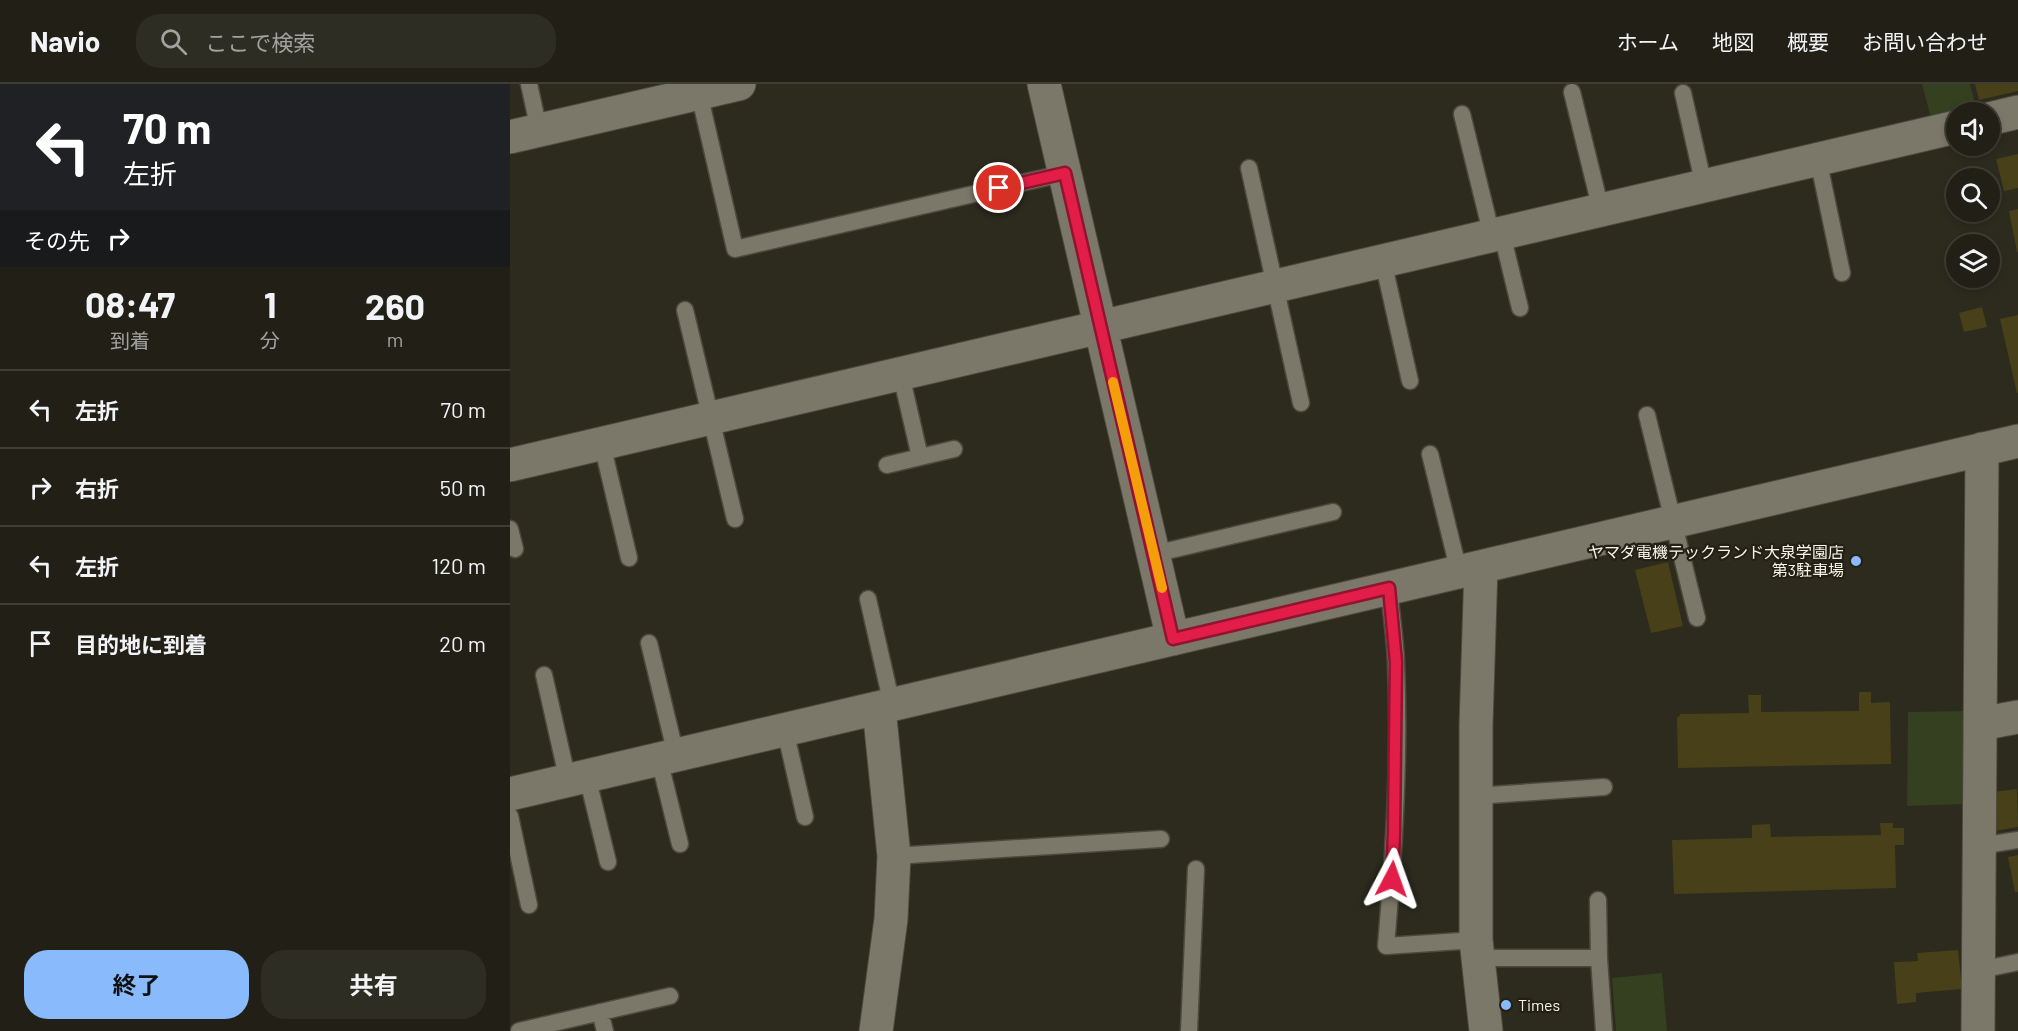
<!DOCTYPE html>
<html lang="ja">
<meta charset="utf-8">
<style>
body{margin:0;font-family:Barlow,"Noto Sans JP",sans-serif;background:#2e2d23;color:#f1f3f6;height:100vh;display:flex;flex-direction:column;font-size:22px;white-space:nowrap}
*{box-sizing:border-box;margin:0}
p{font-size:20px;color:#a2a3a1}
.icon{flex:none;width:33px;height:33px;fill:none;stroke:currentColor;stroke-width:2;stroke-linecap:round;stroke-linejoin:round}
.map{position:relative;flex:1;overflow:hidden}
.drawer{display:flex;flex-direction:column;background:#222016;width:510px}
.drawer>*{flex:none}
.banner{background:#202124;color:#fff;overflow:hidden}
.tools{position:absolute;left:1436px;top:18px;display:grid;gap:12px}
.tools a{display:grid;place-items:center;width:54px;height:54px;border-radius:50%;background:#222016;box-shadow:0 3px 9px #0003,0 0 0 2px #3f3e35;font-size:30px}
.pin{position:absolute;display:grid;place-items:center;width:51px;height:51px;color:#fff;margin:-26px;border:3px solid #fff;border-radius:50%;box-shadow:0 2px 6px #0007}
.me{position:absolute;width:66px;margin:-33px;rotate:4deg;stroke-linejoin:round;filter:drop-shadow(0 0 4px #0008)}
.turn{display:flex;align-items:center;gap:21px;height:126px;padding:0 24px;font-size:27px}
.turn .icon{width:78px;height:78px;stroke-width:2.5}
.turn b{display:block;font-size:42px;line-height:51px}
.then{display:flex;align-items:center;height:57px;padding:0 24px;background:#0003;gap:12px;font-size:22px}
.eta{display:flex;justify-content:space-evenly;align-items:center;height:102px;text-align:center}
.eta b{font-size:36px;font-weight:700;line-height:42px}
.cta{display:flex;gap:12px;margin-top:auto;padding:12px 24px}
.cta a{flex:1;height:69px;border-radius:24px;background:#88bafc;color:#111;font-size:24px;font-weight:700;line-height:69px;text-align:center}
.cta a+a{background:#2e2d23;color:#f1f3f6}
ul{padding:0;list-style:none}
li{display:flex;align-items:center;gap:18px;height:78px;padding:0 24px;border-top:2px solid #3f3e35}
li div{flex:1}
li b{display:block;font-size:22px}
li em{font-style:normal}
header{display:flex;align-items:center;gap:36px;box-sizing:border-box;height:84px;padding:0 30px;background:#222016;border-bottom:2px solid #3f3e35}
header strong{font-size:28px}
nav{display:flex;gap:33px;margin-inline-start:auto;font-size:21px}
.search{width:420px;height:54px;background:#2e2d23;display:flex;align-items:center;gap:15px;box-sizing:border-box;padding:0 21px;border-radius:24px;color:#a2a3a1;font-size:22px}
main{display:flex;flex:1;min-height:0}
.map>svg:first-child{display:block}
.green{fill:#344020}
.building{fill:#484018}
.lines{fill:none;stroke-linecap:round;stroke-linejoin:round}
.service-casing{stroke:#4c493e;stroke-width:19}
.minor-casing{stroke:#4c493e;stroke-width:35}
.service{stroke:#7b7869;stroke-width:16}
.minor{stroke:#7b7869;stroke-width:33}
.route-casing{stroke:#92132f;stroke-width:15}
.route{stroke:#e11d48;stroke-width:10}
.slow{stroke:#f59e0b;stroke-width:10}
.poi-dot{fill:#88bafc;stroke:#242114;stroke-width:2}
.labels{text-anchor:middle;stroke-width:4.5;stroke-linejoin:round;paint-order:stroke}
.poi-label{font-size:16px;fill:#f6f4ec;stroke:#242114;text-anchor:end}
</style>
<header>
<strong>Navio</strong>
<div class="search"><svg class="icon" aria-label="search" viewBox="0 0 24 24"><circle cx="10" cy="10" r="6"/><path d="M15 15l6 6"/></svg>ここで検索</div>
<nav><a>ホーム</a><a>地図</a><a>概要</a><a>お問い合わせ</a></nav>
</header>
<main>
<section class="drawer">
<div class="banner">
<div class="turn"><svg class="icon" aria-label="left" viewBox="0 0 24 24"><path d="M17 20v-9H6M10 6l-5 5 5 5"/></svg><div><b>70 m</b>左折</div></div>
<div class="then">その先<svg class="icon" aria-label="right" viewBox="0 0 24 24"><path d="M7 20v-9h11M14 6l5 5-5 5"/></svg></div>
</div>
<div class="eta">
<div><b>08:47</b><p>到着</p></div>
<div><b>1</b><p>分</p></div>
<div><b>260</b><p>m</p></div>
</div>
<ul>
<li><svg class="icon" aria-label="left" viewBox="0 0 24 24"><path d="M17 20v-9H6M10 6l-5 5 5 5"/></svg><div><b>左折</b></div><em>70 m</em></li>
<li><svg class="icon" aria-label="right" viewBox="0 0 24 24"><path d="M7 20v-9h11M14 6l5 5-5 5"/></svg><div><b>右折</b></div><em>50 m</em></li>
<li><svg class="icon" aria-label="left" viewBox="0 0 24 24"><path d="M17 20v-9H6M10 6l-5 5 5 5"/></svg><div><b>左折</b></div><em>120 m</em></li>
<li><svg class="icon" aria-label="arrive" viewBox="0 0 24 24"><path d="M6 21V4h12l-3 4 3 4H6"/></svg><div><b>目的地に到着</b></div><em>20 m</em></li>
</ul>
<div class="cta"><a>終了</a><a>共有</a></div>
</section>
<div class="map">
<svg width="1508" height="947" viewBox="0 0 1508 947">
<rect width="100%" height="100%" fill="#2d2a1e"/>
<path class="green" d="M1412,0h48l6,23 -45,11z
M1454,627v93l-57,2 1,-94z
M1152,889l5,58h-51l-4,-53z"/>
<path class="building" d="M1465,0h43v7l-39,9z
M1508,70v34l-14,3 -8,-32z
M1508,125v43h-1l-8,-41z
M1472,223l5,20 -23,5 -5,-19z
M1508,231v78h-1l-17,-74z
M1158,478l15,64 -32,7 -16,-63z
M1349,608h12v11l19,-1 1,62 -213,4 -1,-50 4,-4 68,-1 -1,-18h13v17l98,-1z
M1507,705l1,38 -24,4 -1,-39z
M1370,739h13v5h11v17h-9l1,43 -222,6 -2,-54 80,-2v-13l18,-1 1,13 110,-2z
M1508,771v37h-3l-7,-35z
M1448,866l4,39 -46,4v9l-19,2 -3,-42 24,-1 -1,-8z"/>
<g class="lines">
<defs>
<path id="service" d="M19,0l10,46
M1062,8l29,118
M189,9l36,156 330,-76
M1173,9l21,93
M952,30l30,122
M1308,75l24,114
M739,84l52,235
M992,150l18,74
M873,177l27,120
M175,226l50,209
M391,291l19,82
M1137,331l50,203
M92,360l27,114
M920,370l29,118
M377,381l67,-16
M0,445l5,20
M644,470l179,-42
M879,504c2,25 6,49 7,74 4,94 -2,190 -10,284l90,-6
M358,515l24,106
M139,559l27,112
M34,591l24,106
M275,646l20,87
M149,675l21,85
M77,692l21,86
M966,712l128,-9
M0,732l19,89
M1470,762l38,-6
M384,772l267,-17
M1088,816l1,58 5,73
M968,874h121
M1470,886l38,-8
M90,928l5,19
M9,947l151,-35
M679,947l7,-162"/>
<path id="minor" d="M534,0l129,555
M1479,35l29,-7
M0,53l229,-53
M0,381l1446,-338
M971,483l-5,158v215l10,91
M1470,640l38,-7
M0,710l1508,-353
M366,947l15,-112 3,-63 -15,-148
M1468,947l4,-582"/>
</defs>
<use href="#service" class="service-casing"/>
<use href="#minor" class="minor-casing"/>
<use href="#service" class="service"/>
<use href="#minor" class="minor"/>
</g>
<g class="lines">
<defs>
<path id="route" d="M489,104l66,-15 108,466 216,-51 7,74 -2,171 -2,46"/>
</defs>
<use href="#route" class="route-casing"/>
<use href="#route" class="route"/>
<path class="slow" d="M603,298l49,206"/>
</g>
<g class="poi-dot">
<circle cx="1346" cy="477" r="6"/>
<circle cx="996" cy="921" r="6"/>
</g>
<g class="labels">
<g class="poi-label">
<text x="1334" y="474">ヤマダ電機テックランド大泉学園店<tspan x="1334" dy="18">第3駐車場</tspan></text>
<text x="1008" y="927" text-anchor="start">Times</text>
</g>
</g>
</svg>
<div class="tools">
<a><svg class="icon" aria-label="sound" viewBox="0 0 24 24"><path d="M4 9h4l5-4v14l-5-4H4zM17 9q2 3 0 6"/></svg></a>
<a><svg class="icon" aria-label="search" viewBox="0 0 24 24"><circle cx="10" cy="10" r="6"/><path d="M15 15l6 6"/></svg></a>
<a><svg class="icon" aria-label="layers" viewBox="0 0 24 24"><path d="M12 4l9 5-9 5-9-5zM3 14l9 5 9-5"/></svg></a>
</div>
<div class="pin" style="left:489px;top:104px;background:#d93025"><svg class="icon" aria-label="arrive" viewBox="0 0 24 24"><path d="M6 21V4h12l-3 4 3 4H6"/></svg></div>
<svg class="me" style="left:882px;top:795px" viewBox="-20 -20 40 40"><path d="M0-17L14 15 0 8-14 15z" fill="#e11d48" stroke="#fff" stroke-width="4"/></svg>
</div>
</main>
